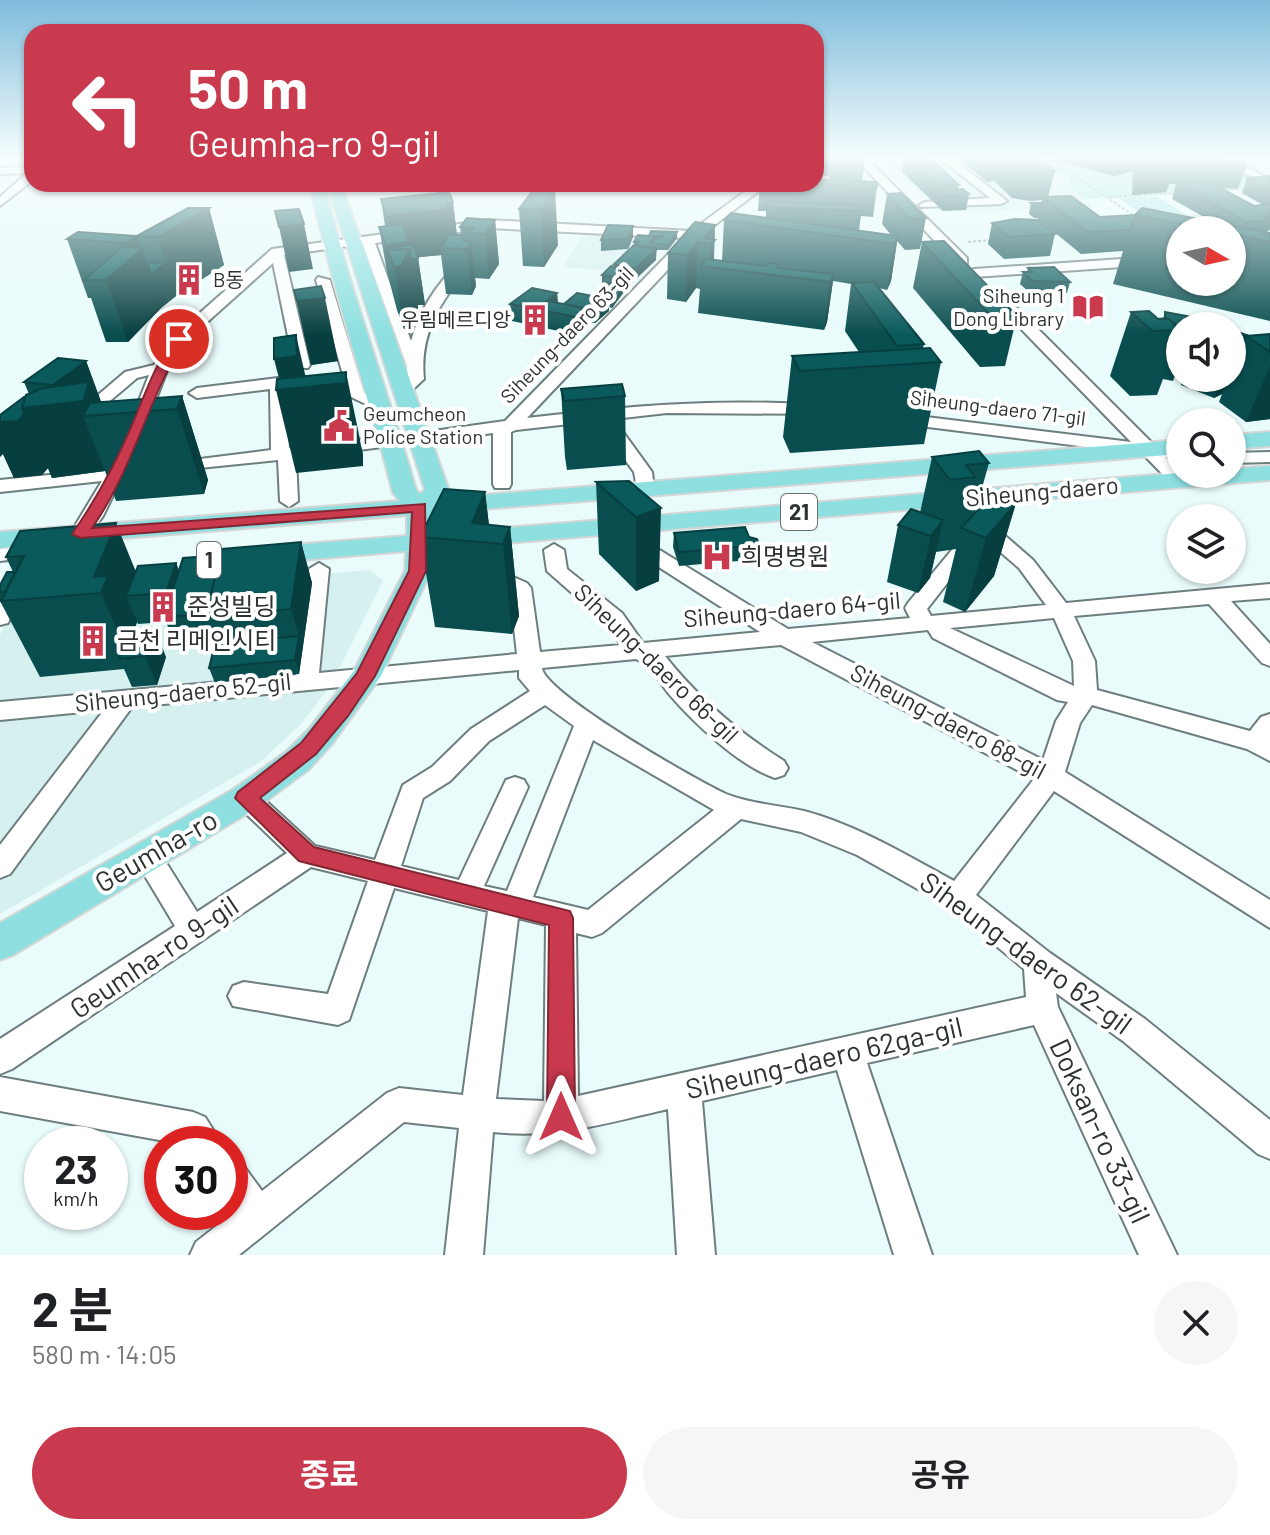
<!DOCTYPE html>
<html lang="ko">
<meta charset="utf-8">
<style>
body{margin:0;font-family:Barlow,"Noto Sans KR",sans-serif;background:#f6f6f6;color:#202124;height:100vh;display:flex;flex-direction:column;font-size:30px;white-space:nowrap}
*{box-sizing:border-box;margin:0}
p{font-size:26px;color:#757577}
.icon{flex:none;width:44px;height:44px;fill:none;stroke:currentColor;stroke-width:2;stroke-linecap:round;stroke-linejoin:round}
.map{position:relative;height:1255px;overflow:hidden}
.details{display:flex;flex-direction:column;background:#fff;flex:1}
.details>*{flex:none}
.banner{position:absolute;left:24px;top:24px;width:800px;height:168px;border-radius:24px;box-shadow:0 2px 6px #0004;background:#ca3a4f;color:#fff;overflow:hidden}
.needle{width:52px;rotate:99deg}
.buttons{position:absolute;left:1166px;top:216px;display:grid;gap:16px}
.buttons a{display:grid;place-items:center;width:80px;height:80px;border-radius:50%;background:#fff;box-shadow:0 2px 6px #0004;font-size:40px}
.speed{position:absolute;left:24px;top:1126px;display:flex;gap:16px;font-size:40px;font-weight:700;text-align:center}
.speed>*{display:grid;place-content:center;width:104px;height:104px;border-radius:50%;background:#fff;box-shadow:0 2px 6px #0004;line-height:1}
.speed small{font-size:20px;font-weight:400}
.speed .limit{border:12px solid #d22;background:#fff;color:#111}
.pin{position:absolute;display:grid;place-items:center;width:68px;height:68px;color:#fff;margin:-34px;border:4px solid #fff;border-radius:50%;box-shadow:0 2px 8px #0007}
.me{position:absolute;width:88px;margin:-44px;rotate:0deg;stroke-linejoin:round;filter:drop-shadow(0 0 6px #0008)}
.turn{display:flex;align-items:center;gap:28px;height:168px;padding:0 32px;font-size:36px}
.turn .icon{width:104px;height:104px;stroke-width:2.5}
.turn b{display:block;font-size:56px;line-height:68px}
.round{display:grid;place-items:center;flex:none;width:84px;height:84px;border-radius:42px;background:#f6f6f6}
.summary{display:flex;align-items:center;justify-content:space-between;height:136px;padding:0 32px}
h1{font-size:48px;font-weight:700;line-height:60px}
.cta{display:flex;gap:16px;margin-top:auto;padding:16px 32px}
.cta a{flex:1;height:92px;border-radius:48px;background:#ca3a4f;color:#fff;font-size:32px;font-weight:700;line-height:92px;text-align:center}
.cta a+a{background:#f6f6f6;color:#202124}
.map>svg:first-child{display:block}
.built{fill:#d6f0f0}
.green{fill:#a6e5e6}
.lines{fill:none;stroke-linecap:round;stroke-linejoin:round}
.minor-casing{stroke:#6e7e7e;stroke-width:4}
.major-casing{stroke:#d5d6d6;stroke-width:4}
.path{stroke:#9ca9a9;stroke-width:2;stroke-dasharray:3 2;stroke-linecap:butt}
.minor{fill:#fff;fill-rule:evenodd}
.major{fill:#8ddfe0;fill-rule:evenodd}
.wall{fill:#094d4f;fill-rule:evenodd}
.shaded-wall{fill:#073f40}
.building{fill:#0a5a5c;stroke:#073f40;stroke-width:2;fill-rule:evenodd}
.route{fill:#ca3a4f;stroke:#832633;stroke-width:2}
.labels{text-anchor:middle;stroke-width:8;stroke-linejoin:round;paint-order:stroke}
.far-poi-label{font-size:20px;fill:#2c3232;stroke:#fff;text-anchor:start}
.far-street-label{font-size:20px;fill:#2c3232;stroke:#fff}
.shield{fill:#fff;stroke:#6b7070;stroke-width:2}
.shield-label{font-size:22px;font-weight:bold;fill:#2c3232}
.street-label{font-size:24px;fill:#2c3232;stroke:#fff}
.poi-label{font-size:24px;fill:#2c3232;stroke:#fff;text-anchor:start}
.near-street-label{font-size:28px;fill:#2c3232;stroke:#fff}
</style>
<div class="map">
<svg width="1270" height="1255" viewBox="0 0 1270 1255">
<rect width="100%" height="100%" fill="#e9fbfb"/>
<path class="built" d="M883,159h144l44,18 -2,9 27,21 -155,5z
M584,233l54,3 -9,19 -10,-1 -9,17 -47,-4z
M370,570l13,11 -43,86 -8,5 -332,31v-68l18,-36z
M322,687l5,3 -26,34 -41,38 -260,152v-196z"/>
<path class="green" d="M1027,159h182l60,29 -144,9h33l41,26 -3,5 -33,2 -44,-32 -34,1 -16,-13 2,-9z"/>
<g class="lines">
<defs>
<path id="minor" d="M856,159h11l100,99v6h-10z
M941,159h12l54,42 -6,3 -80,3 -2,-2 6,-3 65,-4z
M1216,159h14l40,20v7z
M32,167v14l-32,25v-9l27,-24 -27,1v-6z
M755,184h13l-70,54 -171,180c97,-12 192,-20 289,-13l6,1 2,4 -2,4 -155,-1 -151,17 -5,2v52l-2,4h-14l-2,-4v-51l-74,10 -9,-5 9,-5 86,-12 179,-183 -195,-10 -114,15 36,98c8,-30 26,-57 48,-79l12,3c-29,34 -52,67 -47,114l-15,14h-12l-2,-3 13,-12 -1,-12 -44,-122 -79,11 26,110 -2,3h-12l-2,-3 -21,-102 -88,79 -17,26 -24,62h-12l-3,-4 20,-51 -12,3 -53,45h-12l-2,-4 55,-47 29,-7 20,-29 98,-87 217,-29 202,11z
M1180,255v8l-206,14 -7,-4 7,-4z
M318,277l12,3 34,113 24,11 -2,4h-12l-25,-12 -33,-116z
M998,293l5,1 151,151 26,3v10l-14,-1c9,9 17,15 23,24l-2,4h-14l-30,-31 -247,-31 -2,-4 2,-4 6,-1 229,28 -138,-142 -2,-3z
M278,378l8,5v7l16,-2 8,5 -2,3 -22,4 3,48 101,-12 9,5 -9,5 -94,12 2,43 -9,6 -9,-6 -2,-41 -108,11 -3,-4 9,-5 95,-12 -1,-61 -73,9 -8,-5 8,-5z
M609,420l6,1 37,51 2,17 -2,4h-14l-4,-21 -34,-47z
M123,452l9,5 -6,12 5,4 -10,6 -18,37 -16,22h-14l-3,-4 32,-53 -102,11v-12l108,-11 9,-16z
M1270,452v10l-38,1v-10z
M988,525l7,2 38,33 33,43 204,-19v14l-39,3 39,43v22l-8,-3 -53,-59 -135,12 21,45 2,29 153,41 11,-14 9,-3v47l-23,-12 -155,-44 -12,18 -15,49 205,128v28l-216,-137 -78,104 74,58 95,66 125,101v39l-12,-5 -135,-113 -67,-48 2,14 119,248h-38l-105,-230 -167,38 65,192h-38l-57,-185 -135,31 13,154h-38l-9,-146c-61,14 -112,30 -175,23l-10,123h-38l14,-127 -55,-6 -165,133h-49l6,-13 37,-29 -3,-5v-48l13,5 19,26 125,-98 12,-5 64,7 25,-184 -94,-23 -45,132 -11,5 -105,-19 -5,-10 5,-10 11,-4 84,12 40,-113 -57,-14 -299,202 -12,5v-35l175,-113 -42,-70 4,-8 10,-3 10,3 40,64 90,-59 -50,-48 -4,-7 4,-7 9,-3 9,3 60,55 60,14 28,-75 29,-18 39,-38 59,-38 -11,-13v-8l-387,37 -122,167 -10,4v-33l104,-135 -104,10v-18l296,-27 13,-106 10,-6 10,6 -10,104 198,-19 -7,-62 -30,-19 10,-6 37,16 4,5 9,64 81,-7 -15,-22 -59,-52 -3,-21 10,-6 10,6 3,19 55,44 21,30 117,-11 -123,-79 -6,-13 3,-4h14l5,10 135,83 122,-11 -5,-10 3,-5 62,-75zM983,537l36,31 27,37 -115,11 -4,-7zM1054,618l19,43 1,25 -124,-58zM928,630l5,8 124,62 11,2 -12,19 -13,39 -231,-118zM781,645l253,134 -80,102c-48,-26 -97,-56 -150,-70 -26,-6 -53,-7 -78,-17 -29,-13 -182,-101 -184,-126l94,-9c16,7 22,21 33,35 24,28 70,72 106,84l9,-3 4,-7 -4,-7c-46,-29 -85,-62 -119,-105zM545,705l29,21 -67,165 -23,-5 44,-99 -4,-7 -9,-3 -9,3 -47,100 -58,-14 22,-68 27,-17 39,-40zM593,740l121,70 -126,100 -55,-13zM741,819l60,13 56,23 91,51 76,63 2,28 -448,99 -2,-163 16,4 10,-4zM518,918l28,7 -2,176 -48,-2z
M35,546l10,6 -3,4 -42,5v-12z
M17,576l10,7 -19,40 -8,2v-29l10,-18z
M0,1077l193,35 12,5 17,27h-41l-181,-33z"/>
<path id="major" d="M310,184h14c25,104 63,204 92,306l4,4 5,-4 -98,-306h14l108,307 -5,7 736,-58v14l-748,59v21l748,-61 52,1v-5l38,-3v14l-839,69v22l-50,105 -50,69 -23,25 -50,37 -245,148 -13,5v-37l234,-134 52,-37 23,-23 45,-58 51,-100 1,-20 -140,12 -9,-3 -4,-5 4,-5 9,-3 141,-11v-21l-407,33v-16l400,-31 -7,-8c-26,-103 -61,-205 -83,-309z
M1270,432v14l-38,3v-14z"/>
</defs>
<use href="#minor" class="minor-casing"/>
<use href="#major" class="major-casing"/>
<path class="path" d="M1035,159l43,19 58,39
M1221,190l27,-1
M1109,197l67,-4
M968,242l25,-2"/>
<use href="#minor" class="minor"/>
<use href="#major" class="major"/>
</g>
<path class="wall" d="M816,159h49l-3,22 15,6 -4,30 -12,-1 -2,14 32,5 -9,-11 5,-30 39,24 -6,31 -15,1 -8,-9 -6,40 -4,9 -8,-2 45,56 -1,4 18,14 -17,82 -134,9 -7,-16 9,-81 67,-4 -14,-21 6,-47 -18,-3 -6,41 -3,8 -126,-17 2,-24 -4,-1 -10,14 -19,-3 1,-46 47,-28 -1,35 8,1 2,-41 42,-3v-6h-8l2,-27h56l16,-4 -4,-4 -12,1z
M904,159h27l28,26 -1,4 11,5 -3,16 -23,1 -41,-39z
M959,159h80l16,12 -7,26 52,20 35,-2 76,6 -39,-22 4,-15h-7l-3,8 -34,3 1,-24 -19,5 -66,-17h164l33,11 -7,19 -19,-1 35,18 9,-1 -21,-12 5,-15 23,-2v54l-5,2 5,1v88l-157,-37 10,-33 -42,3 -44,-36h-3l-5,-4 2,-11h10l1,-3 -11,1 -19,-3 -18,-17 -7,1zM1180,230h52v52h-52z
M534,189l24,56 -14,22 -21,-1 -4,-57z
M381,199l72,3 4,33h4l-1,-8 35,-7 4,44 -10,15 -14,-1 1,8 -4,9 -26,-1 -5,-39 -23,2 7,48h-7v4l-7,17 -7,3 -7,-19 -10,-38 -8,-45 6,-1z
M209,208l15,57 -48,31 -15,12 -33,34h-22l-15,-44h-3l-21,-59 70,-3 4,12 -4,-12z
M992,223l63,11 -5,22 -46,3 -16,-15z
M651,231l26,1v6l-9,12h-11l-1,2v8l-22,19v2l-9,8 -13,19 -3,-1v4l-14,12 -8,-1v4l-10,9 -65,-14 -2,-17 22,-16 25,5 1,10 6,1 13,-11 16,3 9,-11v-10l9,-9h3v-2l20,-19v-3l4,-7 11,1z
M633,237l-5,12 -27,2v-11z
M922,242l95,74 -12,50 -25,1 -67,-79z
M1028,268l42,14 -3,11 -38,-1 -9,-8 3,-12h4z
M294,290l44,71 -27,4z
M1131,312l27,7h5l2,-7 15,14v36l-7,19 -10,-2 -6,16 -27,1 -20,-20z
M1232,330l17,6 21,-2v85l-24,3 -27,-20 3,-8 -8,4 -33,-13 3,-7h48z
M86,361l15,41 81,-6 26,84 -4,14 -88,7 -11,-30 -53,7 -4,-10 -6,7 -28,3 -11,-24 26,-60 -5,-12z
M561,389l64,7 1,69 -59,5 -2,-13z
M932,457l57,6 -14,50 41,-10 -22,73 -29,36 -22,-10 13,-53 -20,3 -6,26 -12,15 -31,-11 11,-57 22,-12z
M629,481l30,100 -23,10 -37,-37 -3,-72z
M485,492l4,33 21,2 9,89 -7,18 -77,-7 -15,-90z
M20,531l115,40 41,-8 3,7 42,-15 80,-13 11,41 -13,91 -84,9 -6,-15 5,-26 -38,4 -10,-24 -28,2 -1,-2 -3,8 32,27 -9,28 -25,2 -8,-18 -84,8 -40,-76v-16l13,-13 -7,-15z
M674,533l75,4 12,12 -1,14h-9l-1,-3 -71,6 -6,-19z"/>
<path class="shaded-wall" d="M1119,159h17l-3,12 -19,5z
M1173,172l-7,20 -34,3 7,-20z
M555,190l3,55 -14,22 -3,-57z
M453,202l5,43 -17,3 1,7 -31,3h7l7,47h-7v4l-7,17 -7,3 -9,-61 -8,-18v5l-1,-10 4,-1 -4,-28z
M209,208l15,57 -48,31 -15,12 -33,34 -22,-62 25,-22 -5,-15 11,-7 4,13 2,-1 8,26 15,-11 -8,-26z
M495,220l4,44 -10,15 -4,-45z
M304,224l9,45 -24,3 -10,-45z
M715,225l-2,43 -3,-1 1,-23 -7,-6z
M633,226v11l-5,12v-10z
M677,232v6l-9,12v-5z
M898,236l-7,45 -4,9 7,-46z
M471,241l5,45 -4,9 -5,-46z
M698,242l-2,46 -10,14 1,-47z
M657,244l-1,16 -20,19v-11z
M634,269v12l-8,9v-12z
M834,274l-7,48 -3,8 6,-48z
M625,285v6l-13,17v-6z
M557,293l1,17 -11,-9z
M325,298l13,63 -27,4 -14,-64z
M608,299l1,12 -14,12 -1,-12z
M586,308l1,18 -10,9 -1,-18z
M296,335l12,52 38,-15 17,82v12l-67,7 -20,-83h6l-8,-31z
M1243,343l-11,27v-16l3,-7z
M86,361l20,54 -23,1 22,55 -53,7 -4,-10 -6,7 -28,3 -11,-24 -3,3v-35l22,-14 38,-4 -7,-19z
M1270,366v53l-24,3z
M1222,378h7l-7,16 -8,4z
M182,396l26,84 -4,14 -27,-85z
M485,492l6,51 -19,-20z
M1016,503l-22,73 -29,36 21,-74z
M661,508l-2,73 -23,10v-74z
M943,520l-13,58 -12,15 13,-57z
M116,523l29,71 -19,2 11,26 -4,12 -4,24 -35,-81z
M510,527l9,89 -7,18 -9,-90z
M301,542l11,41 -13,91 -4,-14 4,-24 -8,-27z
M176,563l10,28 -11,25 -9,-23z
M155,629l11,28 -9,28 -12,-29z"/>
<path class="building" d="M907,159h24l28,26h-14l5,5 13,-1 6,5 -23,2z
M1007,159h32l16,12 -17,1 -19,-3z
M1139,159h73l33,4v7l-72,-6v8l-34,3z
M1270,176v14l-23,-12z
M816,179l61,3v5l-61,-3z
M1207,181l47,25 16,-2v11l-7,1 7,4 -24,2 -69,-38z
M534,189l21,1 -14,20 -22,-1z
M449,192l4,10 -7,1 3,6 -63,7 -5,-17z
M901,193l25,25 -16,1 -23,-25z
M1071,196l29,21 35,-2 -5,15 -42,2 -46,-35z
M768,201l94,5v5l-96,-4z
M1031,203h10l-1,4 -3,1z
M188,208h21l-51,29 -21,-1z
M1142,208l128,25v9l-38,-8v-4h-22l-75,-15z
M299,209l5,15 -25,3 -4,-16z
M731,213l167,23 -4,8 -170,-24z
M467,218l28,2 -10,14 -16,-1 4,-5 -13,-1z
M1015,219l23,1 17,14 -46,3 -17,-14z
M695,222l20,3 -11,13 11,2 -4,4 -13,-2 -11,13 -19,-2z
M402,224l7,18 -23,3 -7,-18z
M608,225l25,1 -5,13 -27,1z
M651,231l26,1 -9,13 -11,-1 -2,4 -20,-3 3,-3h-4l4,-7 11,1zM654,236h10l-8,2 -5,6z
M78,232l59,4 -11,7 -59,-4z
M449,235h12l3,6h7l-4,8 -26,-1z
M944,241l73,75 -25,1 -70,-75z
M413,245l5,13 -7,1 -1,-10 -23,1 2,9 -4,-11z
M634,245l22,4 -20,19 -22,-4z
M122,247l21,1 -37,32h-22z
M410,249l-9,17 -6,2 -8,-18z
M706,259l61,7 2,-3 10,1 -2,4 57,6 -4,8 -130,-16z
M147,262l19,1 -15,11z
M611,266l23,3 -8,9 -24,-3z
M1054,267l16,15 -38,-1 -9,-9h9l-4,-4z
M874,282l50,62 -27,2 -45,-63z
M605,283l20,2 -13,17 -4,-1v-2l-15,-3z
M321,286l4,12 -28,3 -3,-11z
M532,288l25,5 -10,8 39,7 -10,9 -66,-13z
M577,293l31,6 -14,12 -30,-7z
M1149,311l9,8 10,-1 12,12 -28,1 -21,-19z
M1165,312l27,5v9h-12v2l-12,-10 -3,1z
M1232,330l17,6h-3l-3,7 -8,4 -3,-1z
M1270,334v18l-24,-16z
M296,335l1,21 -23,3v-21z
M930,348l11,14 -141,9 -8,-15z
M58,358l28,3 -33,24 -29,-3z
M346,372v11l-70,7 1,-11z
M89,382l-6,19 -61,7 4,-13 17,-7z
M622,384l3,12 -61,5 -3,-12z
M182,396l-5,13 -94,7 7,-13z
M24,397l1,1 -3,10 2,6 -6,7 -18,1v-7z
M979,451l10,12 -23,2 9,12 -25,3 -18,-23z
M629,481l32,27 -25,9 -40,-35z
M444,489l41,3 -13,31 38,4 -7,17 -83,-7z
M992,495l24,8 -30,35 -25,-10z
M911,509l32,11 -12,16 -33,-11z
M116,523l-22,54 14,-1 -7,17 -100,8 23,-45 -18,1 14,-26z
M745,527l4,10 8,2 4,10h-9l-1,-3 -72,6 -5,-19z
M301,542l-10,67 -86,8 17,-68z
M221,555l-15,59 -42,3 19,-59z
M176,563l-10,30 -40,3 12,-30z
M7,572h6l1,2 -9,18h-5v-7z
M155,629l-10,27 -26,3 10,-29z
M299,636l-4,24 -86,8 6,-24z"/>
<linearGradient id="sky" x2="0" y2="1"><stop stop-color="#7fbcdb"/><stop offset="0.47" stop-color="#f5fdfd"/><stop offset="1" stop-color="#f5fdfd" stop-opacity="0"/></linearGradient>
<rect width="1270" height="335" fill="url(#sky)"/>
<path class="route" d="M174,337l11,2c-37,59 -52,131 -93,189l333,-24 1,67 -51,105 -27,40 -32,38 -56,44 54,49 256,64 3,7 2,199 -4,10 -10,4 -10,-4 -4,-10 2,-192 -250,-64 -64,-63 3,-6 63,-49 56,-70 52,-102 3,-59 -332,26 -8,-4c23,-33 44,-71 60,-109 13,-31 23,-60 42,-88z"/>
<defs>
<symbol id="building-bare" viewBox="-9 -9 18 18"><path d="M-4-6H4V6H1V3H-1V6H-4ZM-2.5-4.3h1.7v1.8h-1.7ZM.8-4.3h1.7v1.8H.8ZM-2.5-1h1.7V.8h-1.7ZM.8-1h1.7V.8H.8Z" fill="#ca3a4f" stroke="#fff" stroke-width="2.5" paint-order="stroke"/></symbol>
<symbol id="library-bare" viewBox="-9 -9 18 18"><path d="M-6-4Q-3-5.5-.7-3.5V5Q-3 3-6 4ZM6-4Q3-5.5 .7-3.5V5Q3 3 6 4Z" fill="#ca3a4f" stroke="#fff" stroke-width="2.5" paint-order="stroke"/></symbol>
<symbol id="civic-bare" viewBox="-9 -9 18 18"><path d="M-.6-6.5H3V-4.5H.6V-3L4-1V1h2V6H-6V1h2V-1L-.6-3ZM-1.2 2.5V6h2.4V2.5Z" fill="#ca3a4f" stroke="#fff" stroke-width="2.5" paint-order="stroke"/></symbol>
<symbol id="hospital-bare" viewBox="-9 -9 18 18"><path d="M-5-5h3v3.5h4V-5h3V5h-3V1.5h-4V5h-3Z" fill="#ca3a4f" stroke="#fff" stroke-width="2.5" paint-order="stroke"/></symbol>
</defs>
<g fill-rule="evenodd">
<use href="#building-bare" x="167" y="258" width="44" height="44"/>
<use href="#library-bare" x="1066" y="285" width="44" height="44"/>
<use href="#building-bare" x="513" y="298" width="44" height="44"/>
<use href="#civic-bare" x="317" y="404" width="44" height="44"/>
<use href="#hospital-bare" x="695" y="535" width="44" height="44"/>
<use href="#building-bare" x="141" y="585" width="44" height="44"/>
<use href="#building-bare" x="71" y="619" width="44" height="44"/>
</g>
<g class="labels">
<g class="far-poi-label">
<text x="213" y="287">B동</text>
<text x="1064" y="303" text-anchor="end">Siheung 1<tspan x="1064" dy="23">Dong Library</tspan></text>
<text x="511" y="327" text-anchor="end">우림메르디앙</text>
<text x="363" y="421">Geumcheon<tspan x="363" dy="23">Police Station</tspan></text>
</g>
<g class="far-street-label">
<text transform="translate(567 335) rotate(-46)" y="7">Siheung-daero 63-gil</text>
<text transform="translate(998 408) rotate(7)" y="7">Siheung-daero 71-gil</text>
</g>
<g class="shield">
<rect x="781" y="494" width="36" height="36" rx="6"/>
<rect x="197" y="542" width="24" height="36" rx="6"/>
</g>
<g class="shield-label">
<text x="799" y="520">21</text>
<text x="209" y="568">1</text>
</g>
<g class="street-label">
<text transform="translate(1042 492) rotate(-5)" y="8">Siheung-daero</text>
<text transform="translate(792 610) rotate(-5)" y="8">Siheung-daero 64-gil</text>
<text transform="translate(656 664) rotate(44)" y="8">Siheung-daero 66-gil</text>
<text transform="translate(183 693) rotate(-6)" y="8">Siheung-daero 52-gil</text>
<text transform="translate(948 722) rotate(28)" y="8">Siheung-daero 68-gil</text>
</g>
<g class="poi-label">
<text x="741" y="565">희명병원</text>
<text x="187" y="615">준성빌딩</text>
<text x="117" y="649">금천 리메인시티</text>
</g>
<g class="near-street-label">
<text transform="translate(156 851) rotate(-30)" y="10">Geumha-ro</text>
<text transform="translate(1026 953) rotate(36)" y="10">Siheung-daero 62-gil</text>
<text transform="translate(154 957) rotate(-34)" y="10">Geumha-ro 9-gil</text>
<text transform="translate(824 1058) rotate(-13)" y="10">Siheung-daero 62ga-gil</text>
<text transform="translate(1100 1131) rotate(65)" y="10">Doksan-ro 33-gil</text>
</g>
</g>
</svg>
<div class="buttons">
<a><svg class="needle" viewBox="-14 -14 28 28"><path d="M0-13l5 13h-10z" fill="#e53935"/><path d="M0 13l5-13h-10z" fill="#757577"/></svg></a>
<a><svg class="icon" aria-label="sound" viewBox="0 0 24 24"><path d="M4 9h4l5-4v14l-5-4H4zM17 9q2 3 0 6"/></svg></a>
<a><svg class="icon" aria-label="search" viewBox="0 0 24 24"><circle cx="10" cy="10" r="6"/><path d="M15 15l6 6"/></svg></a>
<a><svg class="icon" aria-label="layers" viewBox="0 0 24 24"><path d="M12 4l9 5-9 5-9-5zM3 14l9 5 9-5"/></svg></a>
</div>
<div class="speed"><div>23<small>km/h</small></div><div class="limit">30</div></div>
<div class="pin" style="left:179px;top:339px;background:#d93025"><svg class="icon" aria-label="arrive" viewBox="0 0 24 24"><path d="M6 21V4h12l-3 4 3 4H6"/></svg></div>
<svg class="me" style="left:561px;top:1117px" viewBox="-20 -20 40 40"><path d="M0-17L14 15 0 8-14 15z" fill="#ca3a4f" stroke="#fff" stroke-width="4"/></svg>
<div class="banner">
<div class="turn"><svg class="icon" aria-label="left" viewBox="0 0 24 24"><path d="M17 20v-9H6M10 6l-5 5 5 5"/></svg><div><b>50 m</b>Geumha-ro 9-gil</div></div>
</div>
</div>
<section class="details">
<div class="summary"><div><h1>2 분</h1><p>580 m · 14:05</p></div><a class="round"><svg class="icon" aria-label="close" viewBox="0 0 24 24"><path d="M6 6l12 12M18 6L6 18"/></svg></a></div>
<div class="cta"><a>종료</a><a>공유</a></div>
</section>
